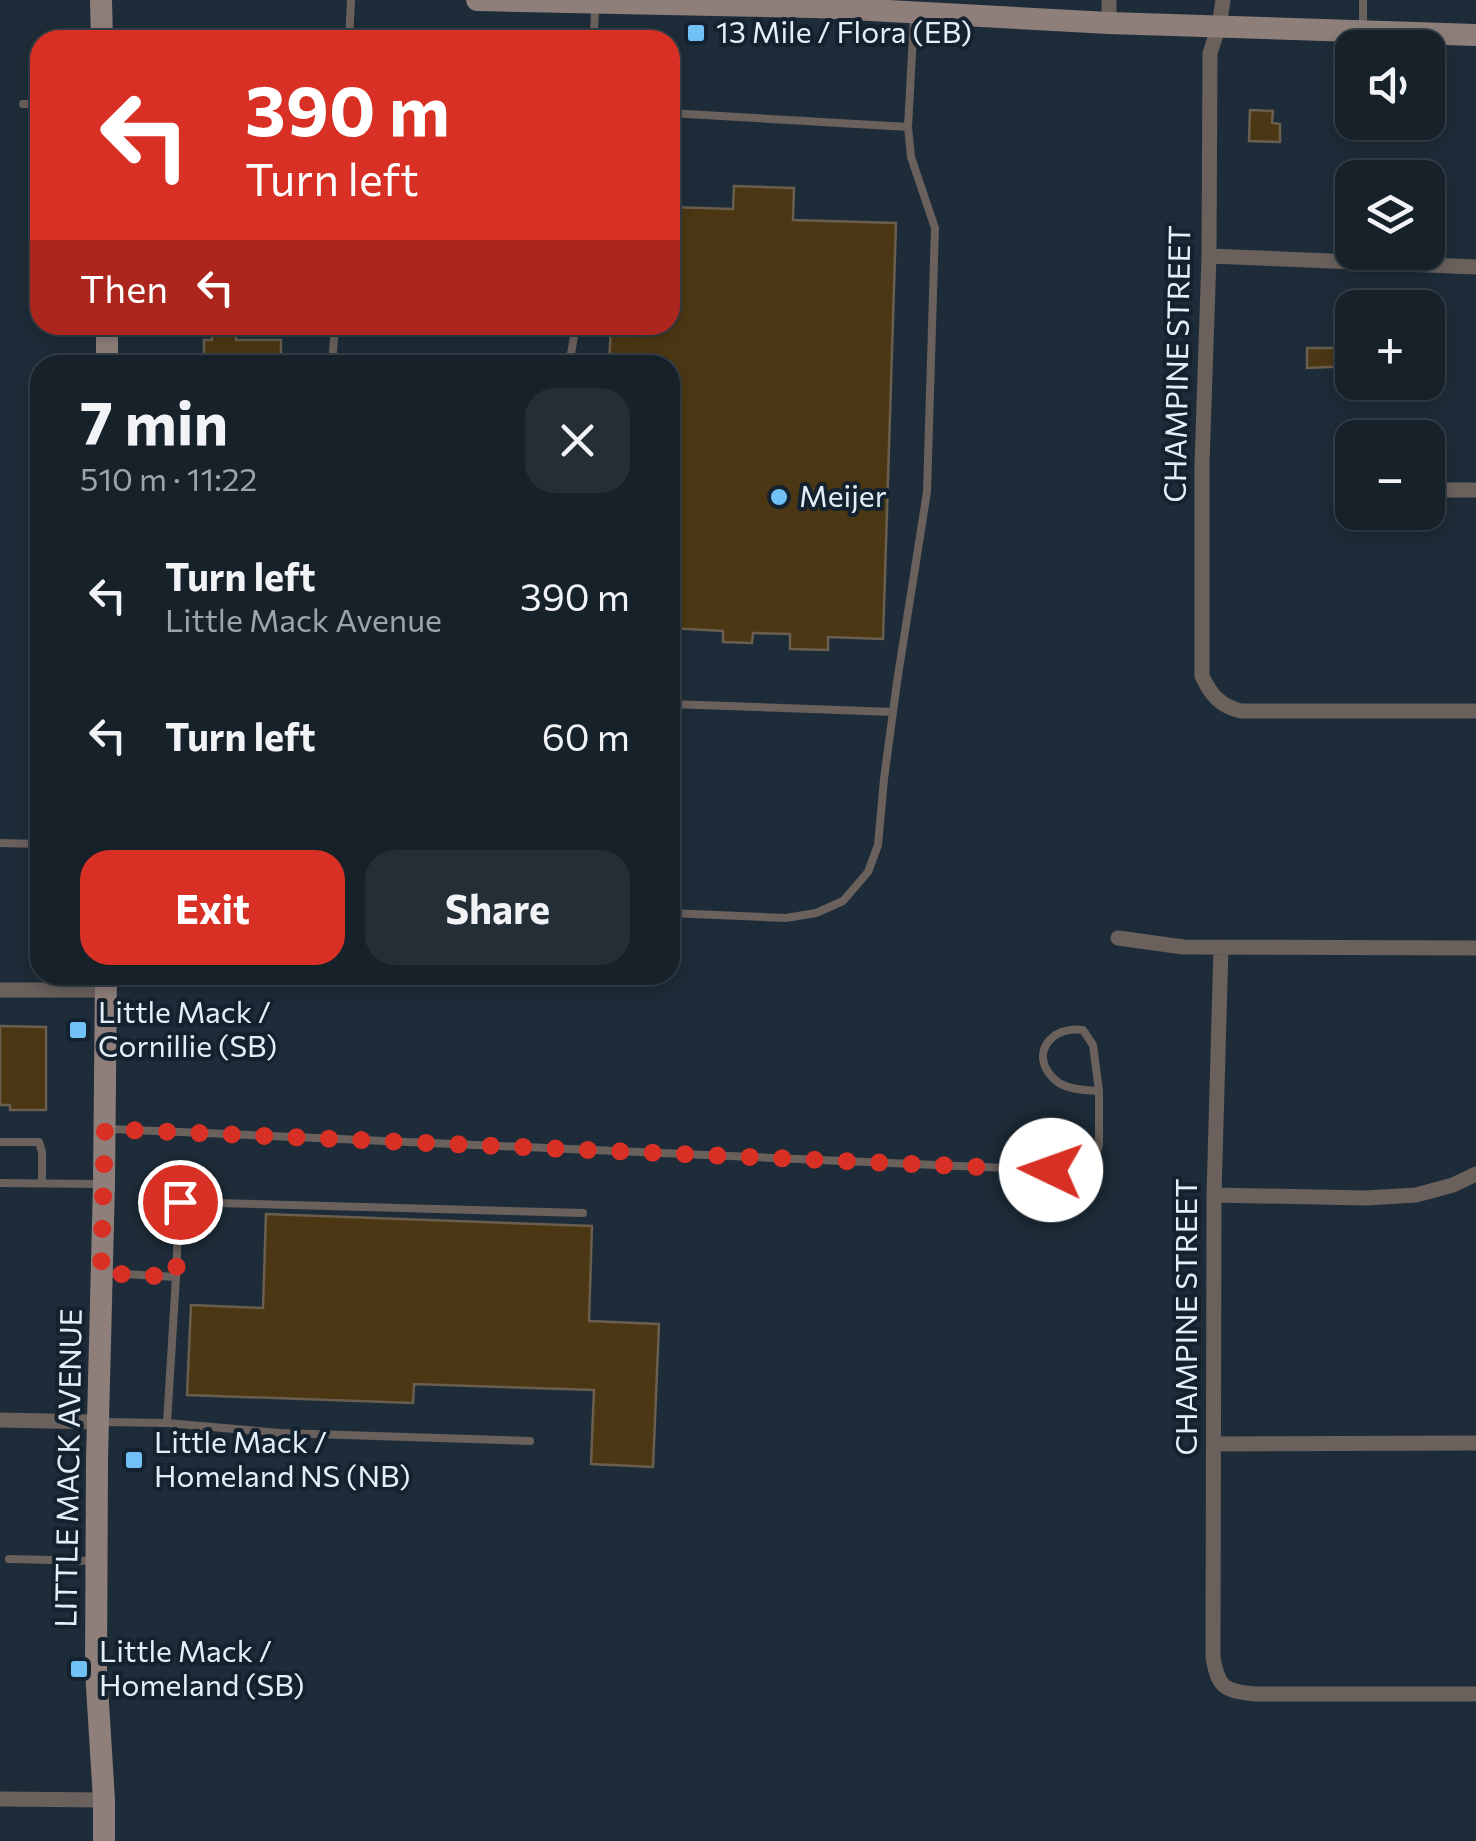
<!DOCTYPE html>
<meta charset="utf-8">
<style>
body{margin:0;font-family:Commissioner,sans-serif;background:#232e36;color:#f1f3f6;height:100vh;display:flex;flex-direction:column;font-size:38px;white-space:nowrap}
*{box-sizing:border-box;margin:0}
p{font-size:32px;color:#9ea3a8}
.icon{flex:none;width:55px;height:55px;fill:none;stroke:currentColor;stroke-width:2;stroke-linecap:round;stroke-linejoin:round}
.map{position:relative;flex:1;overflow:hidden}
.side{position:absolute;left:30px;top:355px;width:650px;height:630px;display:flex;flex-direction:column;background:#16212a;border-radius:30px;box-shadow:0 5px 15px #0003,0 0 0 2px #353e47}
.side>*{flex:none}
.banner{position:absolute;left:30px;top:30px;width:650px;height:305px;border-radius:30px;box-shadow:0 5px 15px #0003,0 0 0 2px #353e47;background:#d93025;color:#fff;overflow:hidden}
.controls{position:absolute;left:1335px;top:30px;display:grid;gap:20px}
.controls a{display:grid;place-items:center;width:110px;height:110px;border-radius:20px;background:#16212a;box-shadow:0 5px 15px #0003,0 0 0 2px #353e47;font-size:50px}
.pin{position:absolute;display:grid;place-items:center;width:85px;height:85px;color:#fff;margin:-42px;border:5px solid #fff;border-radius:50%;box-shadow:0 2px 10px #0007}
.me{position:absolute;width:110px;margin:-55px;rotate:273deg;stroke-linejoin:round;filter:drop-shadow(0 0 8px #0008)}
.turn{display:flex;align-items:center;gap:35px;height:210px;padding:0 50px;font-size:45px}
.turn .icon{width:130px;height:130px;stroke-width:2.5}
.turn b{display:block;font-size:70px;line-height:85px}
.then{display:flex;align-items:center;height:95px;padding:0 50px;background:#0003;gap:20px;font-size:38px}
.round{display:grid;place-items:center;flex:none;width:105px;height:105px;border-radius:30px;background:#232e36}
.summary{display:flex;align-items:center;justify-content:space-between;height:170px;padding:0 50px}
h1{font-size:60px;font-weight:700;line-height:75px}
.action{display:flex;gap:20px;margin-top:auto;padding:20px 50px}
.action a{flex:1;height:115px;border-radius:30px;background:#d93025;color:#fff;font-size:40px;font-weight:700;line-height:115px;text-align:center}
.action a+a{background:#232e36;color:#f1f3f6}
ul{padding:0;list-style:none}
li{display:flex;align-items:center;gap:30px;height:140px;padding:0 50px}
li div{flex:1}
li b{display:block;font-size:38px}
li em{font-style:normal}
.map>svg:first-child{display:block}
.building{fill:#4b3713;stroke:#6a5f4e;stroke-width:2.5}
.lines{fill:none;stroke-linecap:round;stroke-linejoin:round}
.lane{stroke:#6a615d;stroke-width:8}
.street{stroke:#6a615d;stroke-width:15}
.secondary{stroke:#8e7f7a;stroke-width:22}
.route{stroke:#d93025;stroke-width:18;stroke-dasharray:0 32.4}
.poi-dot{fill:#72c1f5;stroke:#13222e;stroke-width:4}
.labels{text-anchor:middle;stroke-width:8;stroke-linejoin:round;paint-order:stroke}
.poi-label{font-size:30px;fill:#e4eef6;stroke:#13222e;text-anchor:start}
.street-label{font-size:30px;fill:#e4eef6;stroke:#13222e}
</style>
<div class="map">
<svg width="1476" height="1841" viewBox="0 0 1476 1841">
<rect width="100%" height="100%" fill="#1d2c38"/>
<path class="building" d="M1250,110l23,1 -1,12 8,1v18l-31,-1z
M734,186l60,2 -1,32 103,3 -13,416 -55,-2v13l-38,-1v-15l-37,-1 -1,10 -29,-1v-11l-53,-3v-263h-61l2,-40h59v-118l63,2z
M212,325h24v15h45v25h-77v-25h8z
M1307,348h45v18l-45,2z
M0,1026l46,1v83h-36v-5h-10z
M266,1214l326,12 -3,95 70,3 -6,143 -62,-3 3,-74 -180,-6 -1,19 -226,-8 4,-90 72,3z"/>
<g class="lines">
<path class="lane" d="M1363,30v-30
M349,40l2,-40
M594,40l1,-35
M23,104h17
M670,113l238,14
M332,365l3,-40
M569,365l7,-40
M670,704l223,8
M0,843l40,1
M670,913l116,5 30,-5 27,-12 25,-29 10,-27 6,-66 13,-97 30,-190 8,-264 -24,-71 -3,-30 6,-111
M110,1129l941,41 26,-2 17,-5 5,-18v-54l-6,-46 -10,-15c-31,-5 -55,24 -29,49 11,11 31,11 45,12
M0,1142h39l3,10v31
M0,1183l100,1
M176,1277l3,-75 404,11
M103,1422l64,1 9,-146 -70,-4
M167,1423l113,10 250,8
M9,1559l83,2"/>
<path class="street" d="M1223,0l-4,26 -9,27 -1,203 -7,208v212c9,19 18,30 39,35h235
M1109,23v-23
M1209,256l267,11
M1428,490h48
M1118,938l65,9 293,1
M1221,947l-7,248 -1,462c5,31 12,34 42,37h221
M0,990h107
M1214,1195l152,3 50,-3 37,-10 23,-11
M0,1420l97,2
M1214,1444l262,-1
M0,1799l104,1"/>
<path class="secondary" d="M101,0l1,40
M477,0l338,7 294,16 367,12
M107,325v40
M104,1841v-41l-8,-129 1,-211 7,-276 2,-209"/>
</g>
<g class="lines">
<path class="route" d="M180,1202l-4,75 -75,-4 4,-144 946,41"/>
</g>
<g class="poi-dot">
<rect x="686" y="23" width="20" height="20" rx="5"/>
<circle cx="779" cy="497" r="10"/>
<rect x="68" y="1020" width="20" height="20" rx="5"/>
<rect x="124" y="1450" width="20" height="20" rx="5"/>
<rect x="69" y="1659" width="20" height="20" rx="5"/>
</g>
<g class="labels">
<g class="poi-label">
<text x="716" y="43">13 Mile / Flora (EB)</text>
<text x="799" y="507">Meijer</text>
<text x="98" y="1023">Little Mack /<tspan x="98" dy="34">Cornillie (SB)</tspan></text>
<text x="154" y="1453">Little Mack /<tspan x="154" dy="34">Homeland NS (NB)</tspan></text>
<text x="99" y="1662">Little Mack /<tspan x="99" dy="34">Homeland (SB)</tspan></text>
</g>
<g class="street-label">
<text transform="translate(1178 364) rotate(-89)" y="10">CHAMPINE STREET</text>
<text transform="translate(1187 1317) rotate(-90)" y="10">CHAMPINE STREET</text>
<text transform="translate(69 1468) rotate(-89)" y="10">LITTLE MACK AVENUE</text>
</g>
</g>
</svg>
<div class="controls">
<a><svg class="icon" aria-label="sound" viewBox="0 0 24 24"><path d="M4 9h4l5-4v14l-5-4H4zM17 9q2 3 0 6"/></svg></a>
<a><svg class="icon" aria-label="layers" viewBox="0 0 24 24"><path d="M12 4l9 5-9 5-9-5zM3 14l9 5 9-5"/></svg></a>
<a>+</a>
<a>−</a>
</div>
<div class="pin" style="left:180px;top:1202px;background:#d93025"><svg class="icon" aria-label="arrive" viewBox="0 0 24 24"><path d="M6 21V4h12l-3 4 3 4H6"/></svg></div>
<svg class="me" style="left:1051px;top:1170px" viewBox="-20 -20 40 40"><circle r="19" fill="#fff"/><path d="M0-13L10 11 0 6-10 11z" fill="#d93025"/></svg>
<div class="banner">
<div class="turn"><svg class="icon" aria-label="left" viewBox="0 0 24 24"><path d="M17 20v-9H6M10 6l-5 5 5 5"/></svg><div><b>390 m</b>Turn left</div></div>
<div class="then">Then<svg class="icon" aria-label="left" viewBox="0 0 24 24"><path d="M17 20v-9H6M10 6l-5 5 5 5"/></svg></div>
</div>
<section class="side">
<div class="summary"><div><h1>7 min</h1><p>510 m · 11:22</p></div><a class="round"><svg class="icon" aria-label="close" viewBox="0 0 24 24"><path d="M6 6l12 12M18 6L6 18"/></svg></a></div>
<ul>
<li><svg class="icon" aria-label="left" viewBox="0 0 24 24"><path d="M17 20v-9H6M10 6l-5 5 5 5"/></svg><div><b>Turn left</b><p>Little Mack Avenue</p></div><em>390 m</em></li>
<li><svg class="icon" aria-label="left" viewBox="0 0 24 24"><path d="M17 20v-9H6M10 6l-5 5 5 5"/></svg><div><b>Turn left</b></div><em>60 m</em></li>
</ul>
<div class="action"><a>Exit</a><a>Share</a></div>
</section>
</div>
